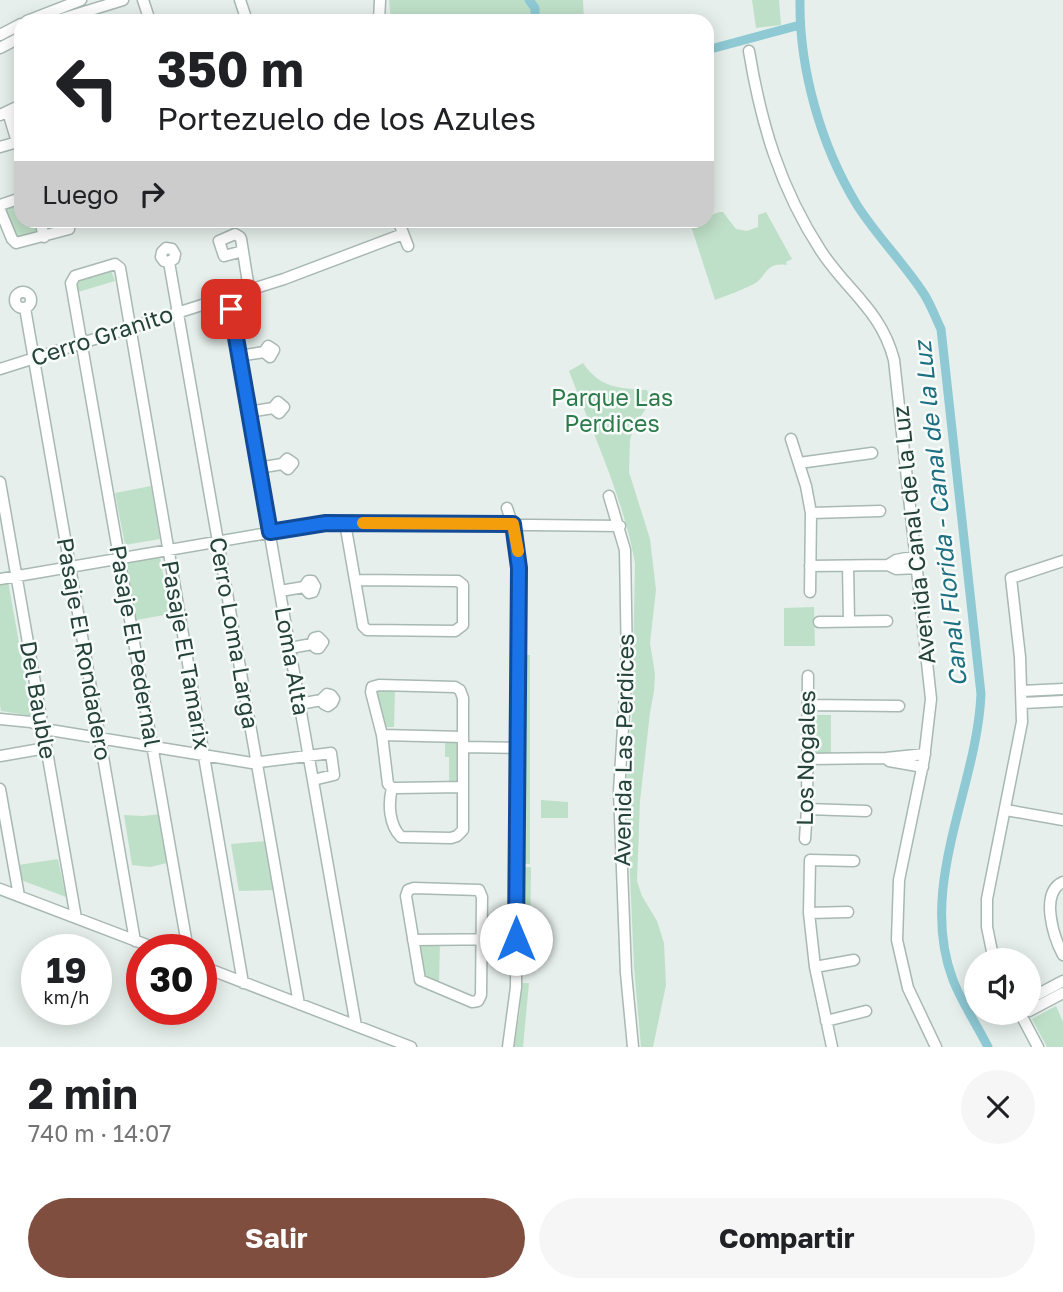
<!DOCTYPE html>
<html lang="es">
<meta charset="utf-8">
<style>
body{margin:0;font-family:"Golos Text",sans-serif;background:#f6f6f6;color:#202124;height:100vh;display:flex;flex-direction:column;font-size:26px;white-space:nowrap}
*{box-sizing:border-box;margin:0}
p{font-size:23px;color:#757577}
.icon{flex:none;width:38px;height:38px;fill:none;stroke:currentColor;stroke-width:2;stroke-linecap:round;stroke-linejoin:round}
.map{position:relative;height:1047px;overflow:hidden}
.drawer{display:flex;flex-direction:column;background:#fff;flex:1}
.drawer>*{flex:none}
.hud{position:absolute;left:14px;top:14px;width:700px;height:214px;border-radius:21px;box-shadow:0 4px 18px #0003;background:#fff;color:#202124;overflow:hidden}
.tools{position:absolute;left:964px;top:948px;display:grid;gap:14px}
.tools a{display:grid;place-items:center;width:77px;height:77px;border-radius:50%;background:#fff;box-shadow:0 4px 18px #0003;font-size:35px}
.speed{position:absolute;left:21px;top:934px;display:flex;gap:14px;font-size:35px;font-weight:700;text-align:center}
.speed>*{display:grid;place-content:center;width:91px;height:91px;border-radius:50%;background:#fff;box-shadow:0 4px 18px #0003;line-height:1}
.speed small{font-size:18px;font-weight:400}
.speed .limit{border:10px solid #d22;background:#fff;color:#111}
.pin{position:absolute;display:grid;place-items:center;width:60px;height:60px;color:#fff;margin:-30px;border-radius:14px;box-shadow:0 4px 10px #0006}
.me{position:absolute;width:77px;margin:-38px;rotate:0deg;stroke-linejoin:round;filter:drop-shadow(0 0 5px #0008)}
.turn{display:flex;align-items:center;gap:24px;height:147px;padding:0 28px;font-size:32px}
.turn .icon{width:91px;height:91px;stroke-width:2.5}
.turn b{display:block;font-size:49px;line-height:60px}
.then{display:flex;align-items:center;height:66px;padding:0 28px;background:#0003;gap:14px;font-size:26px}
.round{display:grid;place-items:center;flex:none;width:74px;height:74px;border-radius:37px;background:#f6f6f6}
.overview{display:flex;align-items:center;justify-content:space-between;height:119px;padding:0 28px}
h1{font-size:42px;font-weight:700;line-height:52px}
.action{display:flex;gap:14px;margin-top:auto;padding:14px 28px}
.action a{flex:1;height:80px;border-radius:42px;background:#7f4e3f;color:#fff;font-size:28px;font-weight:700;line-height:80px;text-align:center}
.action a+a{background:#f6f6f6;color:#202124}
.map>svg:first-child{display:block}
.green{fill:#bfe0c8}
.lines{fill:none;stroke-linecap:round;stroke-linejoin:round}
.canal{stroke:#8ec9d4;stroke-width:9}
.street-casing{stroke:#a8b8b2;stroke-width:13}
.street{stroke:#fff;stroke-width:10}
.route-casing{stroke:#114b97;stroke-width:18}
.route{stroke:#1a73e8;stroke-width:12}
.slow{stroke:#f59e0b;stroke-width:12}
.labels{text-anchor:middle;stroke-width:5;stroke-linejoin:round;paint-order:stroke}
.street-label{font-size:23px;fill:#24423a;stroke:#f7fbf9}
.park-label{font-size:23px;fill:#2d7a4b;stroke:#f7fbf9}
.water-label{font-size:24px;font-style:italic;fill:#1c6f80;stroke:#f7fbf9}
</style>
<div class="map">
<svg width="1063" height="1047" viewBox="0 0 1063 1047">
<rect width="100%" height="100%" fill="#e6efeb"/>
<path class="green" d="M389,0h194l1,21h-193z
M752,0h27l2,25 -25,3z
M21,202v18l16,1 3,11 -25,7 -11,-28 2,-4z
M720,212h3l13,17 11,2 11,-4v-12l8,-3 26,47 -6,3 1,3c-22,-3 -19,10 -33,19 -12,6 -26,11 -39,16l-25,-77 17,-3v-4z
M111,270l4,11 -37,11 -3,-12z
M583,363c17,25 35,25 64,27l2,6 -1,9 -14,22 -4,13 -1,32 21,67 6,51 -6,53 5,31 -1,17 -4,22 -10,88 -3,80 5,15 15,25 7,22 2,42 -13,62h-12l-7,-80 -8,-184 6,-68 3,-152c-12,-66 -42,-129 -66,-192z
M151,486l9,53 -35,6 -10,-52z
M160,557l10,57 -34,6 -9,-57z
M8,581l24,135 -31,-5 -1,-6v-122z
M814,607l1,39h-31v-38z
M522,655h8v209h-9z
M377,690h18l-1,37h-12z
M813,715h18v38h-19z
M445,740l15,1 -1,40h-10v-24h-4z
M541,800l27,2v16h-27z
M160,814l7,49 -17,4 -18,-2 -8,-50 19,1z
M266,841l8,49 -35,1 -8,-47z
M58,859l8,38 -45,-17 -3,-15z
M522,867h9l-1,79h-8z
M440,943l-1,40 -16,-8 -4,-27 1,-4z
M521,983h8l-6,64h-9l6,-37z
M1056,1006l7,16v25h-16l-15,-28z"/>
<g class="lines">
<path class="canal" d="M529,0l6,8v13
M800,0c-1,69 21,146 57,205 19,30 45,56 65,86 8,11 13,26 19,38l40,365c-4,94 -64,192 -28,286 9,23 24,45 35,67
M707,50l93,-25"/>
<defs>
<path id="street" d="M143,0l7,21
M240,0l7,21
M27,21l54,-21
M55,21l68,-21
M379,21l1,-21
M0,35l21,-11
M0,48l21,-11
M749,51c12,73 31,137 72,200 26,40 60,59 73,109l37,339 -7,60 -25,121 -2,60 11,48 28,59
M8,112l9,30
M0,115l21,-10
M0,147l21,-6
M0,205l21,-7
M0,210l12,29 4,4 53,-14
M40,220l4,17
M398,220l10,26
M243,251l-19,5 -5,-15 16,-7 5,3 1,2 8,50
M169,262l-5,-1 -3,-4 1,-5 4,-4 6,1 3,5 -1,5 -5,3 130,742
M15 300a8 8 0 1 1 16 0a8 8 0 1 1-16 0Z
M228,296l128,730
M25,308l110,633
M239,356l25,-4 4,-6 6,4 -4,7 -6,-5
M0,369l284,-90 119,-45
M249,412l24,-4 5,-6 6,5 -5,6 -6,-5
M791,439l15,47 5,27 -1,79
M799,463l73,-10
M258,468l24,-4 5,-5 6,4 -5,6 -6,-5
M0,482l76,436
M609,496l16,54 2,115 -8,126 7,182 7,74
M507,508l9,28 3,32 -3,419 -8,60
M811,513l69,-2
M345,523l18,103 4,4 88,1 8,-6v-40l-5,-4 -102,-1
M888,565l8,-5 20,-4
M810,566l78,-1 8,4 22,-1
M848,566l1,55
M0,579l326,-56 294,3
M280,591l24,-4 4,-6h4l3,5 -2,6 -4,1 -5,-6
M819,622l68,-1
M290,648l22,-4 2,-6 4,-1 5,5 -4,6h-3l-4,-4
M1022,691l41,-2
M1023,703l40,-2
M300,704l21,-4 6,-6 4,1 3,4 -2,4 -4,3 -4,-2 -3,-4
M808,705l91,1
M0,719l31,3 19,8 202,33 79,-10 3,22 -21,5
M382,735l81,2
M463,747l54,1
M0,756l46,-8
M808,759l78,-1 39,-4
M889,761l34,6
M392,788c-4,16 -3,37 9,49l50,1 6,-2 6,-6v-132l-3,-8 -5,-3 -76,-2 -7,2 -1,5 11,43 6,49 4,4h5l66,-1
M0,789l19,107
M807,809l59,2
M1006,810l57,10
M805,839l2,-30 1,-133
M1063,882c-24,11 -9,56 0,73
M414,888l65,2 3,7 -1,98 -3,6 -6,1 -52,-22 -14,-84 2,-6z
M0,889l160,61
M809,913l39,-1
M413,940l103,-1
M188,950l-117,-667 4,-7 40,-12 5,4 123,715
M994,961l-7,-34v-28l35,-177 -2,-65 -9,-79 52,-17
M201,966l210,81
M815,967l39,-7
M1029,999l34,-18
M1029,1011l34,-18
M1020,1013l18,34
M826,1021l40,-10
M832,1047l-17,-80 -6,-54 1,-53 44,1"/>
</defs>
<use href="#street" class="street-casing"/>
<use href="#street" class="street"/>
</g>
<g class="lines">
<defs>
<path id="route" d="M231,309l39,223 56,-9 187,1 6,44 -3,371"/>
</defs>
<use href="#route" class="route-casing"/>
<use href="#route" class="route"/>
<path class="slow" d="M363,523l150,1 5,27"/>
</g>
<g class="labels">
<g class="street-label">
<text transform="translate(102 336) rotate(-18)" y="8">Cerro Granito</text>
<text transform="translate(914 535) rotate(-96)" y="8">Avenida Canal de la Luz</text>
<text transform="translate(234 633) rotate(80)" y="8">Cerro Loma Larga</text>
<text transform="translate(135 646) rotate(80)" y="8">Pasaje El Pedernal</text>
<text transform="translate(84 649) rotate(80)" y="8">Pasaje El Rondadero</text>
<text transform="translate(186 655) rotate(80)" y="8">Pasaje El Tamarix</text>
<text transform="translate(292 661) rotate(80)" y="8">Loma Alta</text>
<text transform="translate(38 700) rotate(80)" y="8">Del Bauble</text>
<text transform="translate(624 750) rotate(-89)" y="8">Avenida Las Perdices</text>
<text transform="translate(806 758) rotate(-89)" y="8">Los Nogales</text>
</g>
<g class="park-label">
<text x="612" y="406">Parque Las<tspan x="612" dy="26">Perdices</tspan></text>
</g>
<g class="water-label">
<text transform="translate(941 514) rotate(-96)" y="8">Canal Florida - Canal de la Luz</text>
</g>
</g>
</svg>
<div class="tools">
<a><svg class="icon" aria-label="sound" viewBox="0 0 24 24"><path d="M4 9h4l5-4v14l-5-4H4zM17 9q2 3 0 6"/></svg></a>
</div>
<div class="speed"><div>19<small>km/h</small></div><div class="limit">30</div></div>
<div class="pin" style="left:231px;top:309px;background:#d93025"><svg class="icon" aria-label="arrive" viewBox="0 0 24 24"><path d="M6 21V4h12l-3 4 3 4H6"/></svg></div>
<svg class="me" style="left:516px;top:939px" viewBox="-20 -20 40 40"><circle r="19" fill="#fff"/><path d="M0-13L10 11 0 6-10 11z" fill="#1a73e8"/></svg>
<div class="hud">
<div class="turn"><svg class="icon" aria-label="left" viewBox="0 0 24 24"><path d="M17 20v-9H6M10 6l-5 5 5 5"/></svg><div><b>350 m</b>Portezuelo de los Azules</div></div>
<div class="then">Luego<svg class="icon" aria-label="right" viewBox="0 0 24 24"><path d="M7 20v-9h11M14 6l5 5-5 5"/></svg></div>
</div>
</div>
<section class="drawer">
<div class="overview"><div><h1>2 min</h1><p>740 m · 14:07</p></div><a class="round"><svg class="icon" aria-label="close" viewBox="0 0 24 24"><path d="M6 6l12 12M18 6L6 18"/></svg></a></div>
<div class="action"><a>Salir</a><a>Compartir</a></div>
</section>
